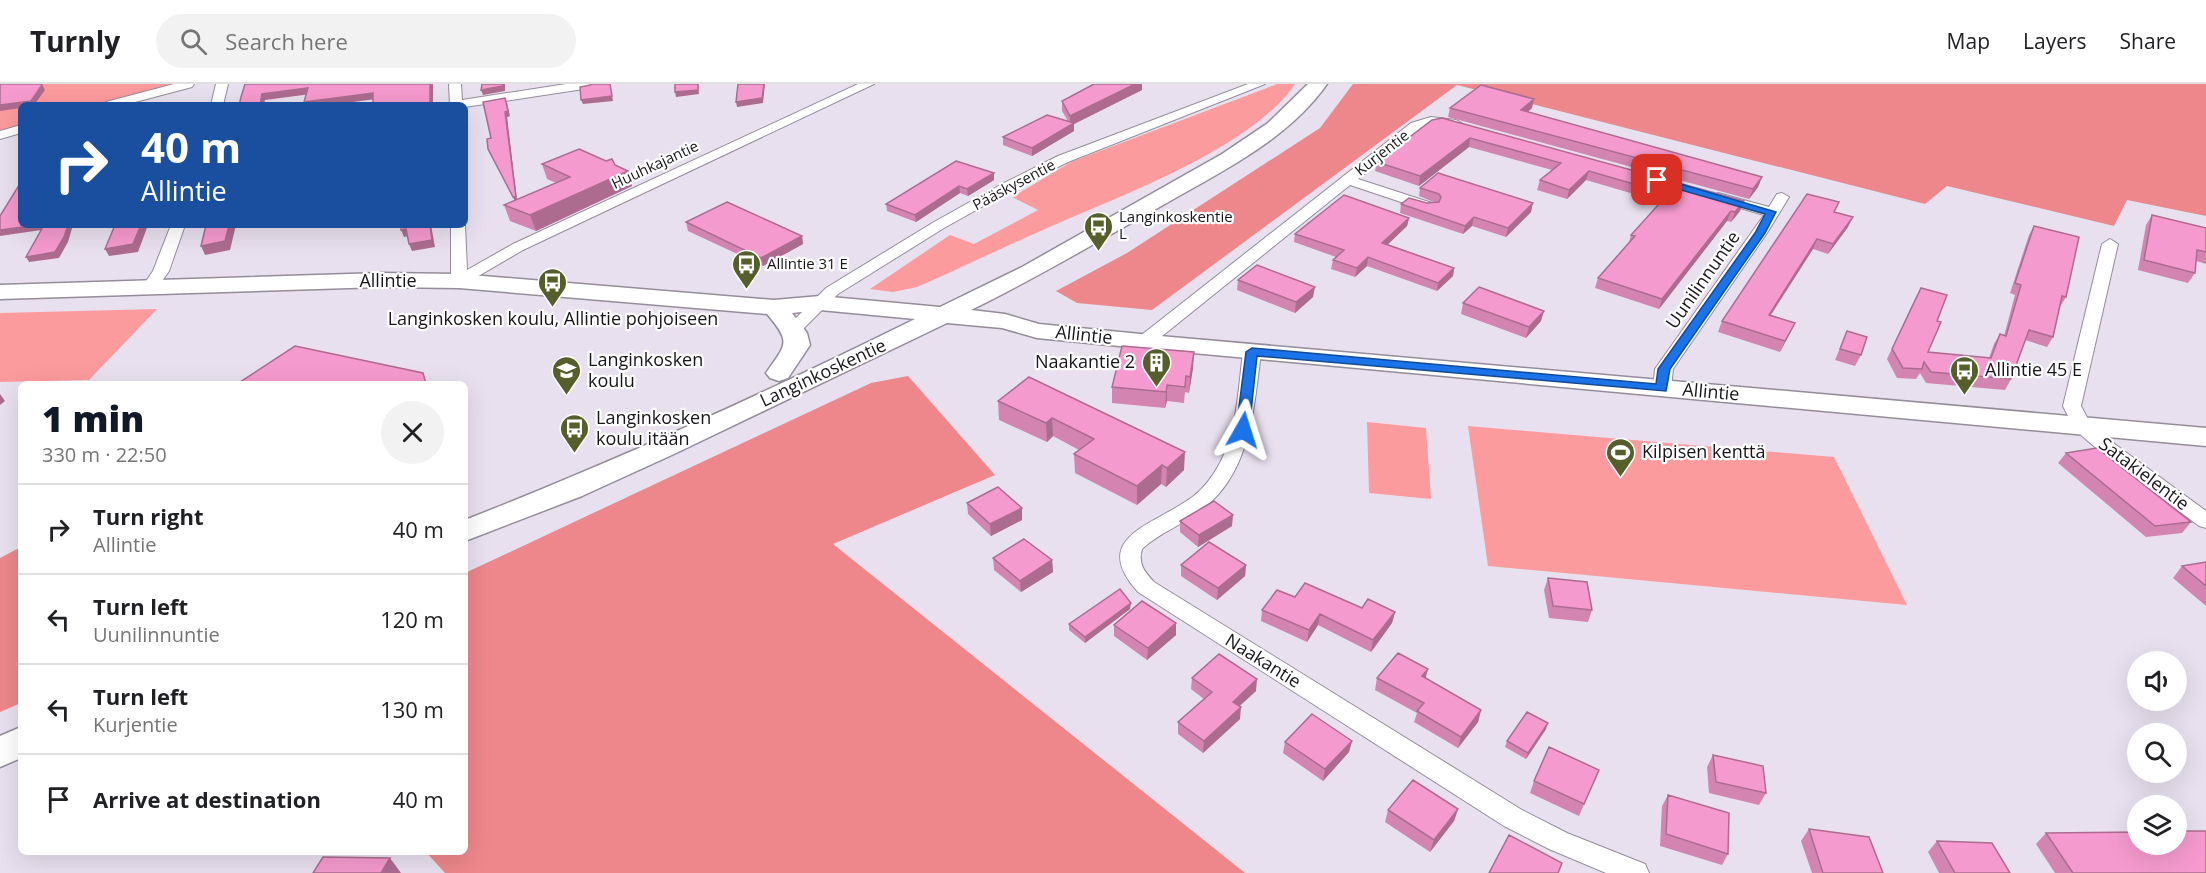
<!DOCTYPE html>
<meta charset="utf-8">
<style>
body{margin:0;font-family:"Open Sans",sans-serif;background:#f2f2f2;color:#202124;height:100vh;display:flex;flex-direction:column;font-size:22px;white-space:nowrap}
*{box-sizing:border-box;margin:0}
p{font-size:20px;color:#757577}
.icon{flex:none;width:33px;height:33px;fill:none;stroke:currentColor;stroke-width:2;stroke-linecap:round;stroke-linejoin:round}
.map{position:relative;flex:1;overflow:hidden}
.panel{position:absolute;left:18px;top:297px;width:450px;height:474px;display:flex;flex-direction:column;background:#fff;border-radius:9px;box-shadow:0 6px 24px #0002}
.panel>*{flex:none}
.top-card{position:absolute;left:18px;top:18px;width:450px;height:126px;border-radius:9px;box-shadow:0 6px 24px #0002;background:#1a4fa0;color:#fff;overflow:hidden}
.tools{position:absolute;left:2127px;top:567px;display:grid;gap:12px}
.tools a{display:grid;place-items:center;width:60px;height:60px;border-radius:50%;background:#fff;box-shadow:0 6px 24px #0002;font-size:30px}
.pin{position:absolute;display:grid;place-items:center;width:51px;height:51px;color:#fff;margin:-26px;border-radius:12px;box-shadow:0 3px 9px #0006}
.me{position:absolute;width:66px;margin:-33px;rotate:6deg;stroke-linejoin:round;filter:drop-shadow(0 0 4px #0008)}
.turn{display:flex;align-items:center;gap:21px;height:126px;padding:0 24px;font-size:27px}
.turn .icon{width:78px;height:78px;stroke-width:2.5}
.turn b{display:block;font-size:42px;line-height:51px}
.round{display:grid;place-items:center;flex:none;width:63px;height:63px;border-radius:32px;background:#f2f2f2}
.headline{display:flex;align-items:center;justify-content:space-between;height:102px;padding:0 24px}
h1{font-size:36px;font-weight:800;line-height:45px;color:#111827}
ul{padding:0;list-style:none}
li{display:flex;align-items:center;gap:18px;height:90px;padding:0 24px;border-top:2px solid #e0e0e0}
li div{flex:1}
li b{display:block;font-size:22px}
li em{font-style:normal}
header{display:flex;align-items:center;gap:36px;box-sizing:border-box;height:84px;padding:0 30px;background:#fff;border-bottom:2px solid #e0e0e0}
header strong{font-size:28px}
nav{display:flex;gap:33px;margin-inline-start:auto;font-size:21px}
.search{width:420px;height:54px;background:#f2f2f2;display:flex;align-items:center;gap:15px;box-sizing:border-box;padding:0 21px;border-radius:33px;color:#757577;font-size:22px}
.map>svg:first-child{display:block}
.green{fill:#fc9b9e}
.forest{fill:#ed878b}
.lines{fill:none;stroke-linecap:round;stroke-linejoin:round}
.street-casing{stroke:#958c9a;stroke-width:2}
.secondary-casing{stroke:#958c9a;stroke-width:3}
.street{fill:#fff;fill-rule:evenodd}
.secondary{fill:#fff;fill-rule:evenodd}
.wall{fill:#d384b1}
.shaded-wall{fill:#ac6c90}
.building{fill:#f59ace;stroke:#ac6c90;stroke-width:1.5}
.route{fill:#1a73e8;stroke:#114b97;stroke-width:1.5}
.labels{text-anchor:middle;stroke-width:4.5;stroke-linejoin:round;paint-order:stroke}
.far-street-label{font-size:15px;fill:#18151a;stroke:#fff}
.far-poi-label{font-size:15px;fill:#18151a;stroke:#fff;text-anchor:start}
.street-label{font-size:18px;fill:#18151a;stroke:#fff}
.poi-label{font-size:18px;fill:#18151a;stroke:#fff;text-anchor:start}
</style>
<header>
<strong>Turnly</strong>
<div class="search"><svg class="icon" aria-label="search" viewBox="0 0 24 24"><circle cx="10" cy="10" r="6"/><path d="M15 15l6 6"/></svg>Search here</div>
<nav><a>Map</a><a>Layers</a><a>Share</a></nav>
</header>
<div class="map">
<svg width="2206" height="789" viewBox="0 0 2206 789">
<rect width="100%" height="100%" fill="#e9e0ef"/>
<path class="green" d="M0,0h174l-78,21h-75v20l-21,6z
M1277,0h18c-42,63 -172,111 -241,141 -46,20 -91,42 -137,62l-24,5 -23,-3 80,-54 24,9 64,-34 -26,-13 59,-35z
M157,225l-68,71 -89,2v-69z
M1367,338l59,6 5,71 -62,-6z
M1468,342l366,31 73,148 -419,-39z"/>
<path class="forest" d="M1353,0h853v132l-79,-16 -13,26 -167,-40 -22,18 -468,-119 -305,225 -75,-7 -21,-12 71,-38 193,-125z
M908,292l87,99 -162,69 412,329h-800l-19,-21h39v-279l406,-190z
M21,463v156l-21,9v-154z"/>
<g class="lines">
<defs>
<path id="street" d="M174,0h20l-2,3 -68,18h-20l2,-3z
M216,0h12l-5,21h-12z
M449,0h12l1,16 104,-16h30l-6,4 -125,19v-2h-15z
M858,0h16l-351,166 -58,34h-12l-2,-3v-56h14l2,45 46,-26z
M1248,0h17l-197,78 -56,28 -68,38 -106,66 -39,39h-12l-2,-4 41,-41 108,-66 68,-38 56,-28z
M1431,33l25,3 7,4c-9,7 -28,0 -42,5l-63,50 77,25 2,3 -2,3h-10l-75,-25 -199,160h-12l-2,-4 2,-4 272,-214z
M21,41v8l-21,6v-8z
M1718,109l51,14 8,-13 5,-1 7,4 -22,36 -94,136 -2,19 -3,4h-12l-3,-4 2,-19 109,-154 -51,-15 -2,-3z
M171,141h14l-16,46 -13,19h-12l-2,-3 11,-16z
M2110,155l8,5 -37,162 9,17 26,22 90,66v17l-7,-2 -97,-73 -27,-23 -12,-24 39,-162z
M1252,263l6,1 3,4c-7,55 -10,119 -57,156 -19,16 -44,24 -62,41 -4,15 2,22 12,33l368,228 45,23 78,31 4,9h-43l-57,-24 -45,-23 -366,-234c-47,-52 9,-65 47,-90 12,-7 22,-18 29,-29 23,-34 24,-82 29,-121l3,-4z"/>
<path id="secondary" d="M1308,0h19c-39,56 -107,88 -164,121 -64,36 -127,73 -192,105l34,4 34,10 132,13 1035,91v18l-1035,-95 -134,-13 -35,-10 -55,-5 -273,131 -92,42 -117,45v-21c153,-60 302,-128 450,-201l-95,-9 -28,3 15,20 3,12 -22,33 -9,3 -9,-3 -4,-5c20,-29 26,-30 1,-59l-308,-26 -78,-1 -381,12v-14l381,-12 78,1 315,26 46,-4 120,11 82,-40 200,-113 46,-31z
M21,643v31l-21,9v-31z"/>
</defs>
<use href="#street" class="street-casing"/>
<use href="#secondary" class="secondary-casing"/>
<use href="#street" class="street"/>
<use href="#secondary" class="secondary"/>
</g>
<path class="wall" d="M1142,6l-68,34v7l-42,25 -29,-11v-8l65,-16 -6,-10v-10z
M483,18l27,14 -3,1 10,83 39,-17 -9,-4 -5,-15 73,1 17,21 -96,45 -26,-10 -6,-16 11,-4 -27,-52 3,-11z
M1450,24h82l-4,4 234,65 -4,10 -9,12 -301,-82z
M1432,36l308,91 -9,11 -4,-1 -68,88 -64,-21 3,-10 31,-36 2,-7 30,-33 -75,-22 -19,19 -30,-9 3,-10 12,-10 -83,-23 -50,39 -44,-15 2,-9z
M956,77l38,19 -26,16 -8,-3 -44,29 -29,-11 -1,-7z
M1420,104l111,24 -25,25 -34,-11 -9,8 -63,-21 1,-9 35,-1 -17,-7z
M1835,128l13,15 -20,27 -15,-5 -42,66 24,8 -15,29 -62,-20 4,-11z
M2152,131l54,13v36l-10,-3 -1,12 -7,10 -50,-13 8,-45z
M1409,134l-2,8 -19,18 66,24 -1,8 -16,15 -70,-25 -12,11 -24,-8 2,-9 3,-3 -42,-15 1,-8z
M686,138l116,14 1,8 -40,22 -75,-35z
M2034,142l32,71 -6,10 -7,30 -6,10 -22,-7 -14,39 -6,11 -79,-7 -6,-10 -4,6 -19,-1 -10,-19 29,-62 21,24 -9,31 61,6 5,-14 6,-10 4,2 11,-41 -5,-2 19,-58z
M1238,196l75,17 -18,16 -58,-23z
M1463,219l78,18 -15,17 -65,-24z
M1847,247l14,24 -6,11 -20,-6z
M1193,284l-4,25 -4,-1 -1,11 -17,-2 -2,7 -53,-5v-16z
M1029,293l155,93 -18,17 -5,-3 -24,21 -62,-32 -1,-19 5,-4 -26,-14 -6,6 -48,-22 -1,-19z
M2066,369l125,69 -9,11 -36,4 -88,-74z
M967,419l55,17 -31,16 -23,-22z
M1180,437l52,5 -34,21 -18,-15z
M993,474l59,2 1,12 -32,20 -27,-22z
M2206,478v44l-33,-28 9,-12z
M1181,481h65l-1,11 -28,24 -36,-24z
M1548,494l44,32 -4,12 -39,-4 -5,-28z
M1295,513l67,11 33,4 -3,11 -21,29 -53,-27 -11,17 -46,-21 1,-11z
M1130,525l-45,34 -16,-13v-6z
M1176,539v12l-29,25 -33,-24v-11z
M1428,585l-3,9 56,32 -3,12 -20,26 -44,-26 3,-9 -42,-23 2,-12z
M1192,594l64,13 -17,15 1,13 -37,34 -25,-19v-12l26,-23 -13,-10z
M1546,645l-20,30 -21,-12 2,-6z
M1352,657l-3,11 -26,29 -40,-28 2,-11z
M1713,671l53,38 -7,12 -50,-12 -2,-26z
M1599,686l-20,46 -49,-23 4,-12z
M1668,711l60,59 -6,11 -62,-19 2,-40z
M1458,725l-4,12 -24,31 -45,-30 3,-12z
M1809,745l74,44h-71l-11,-32z
M2046,749l160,40h-151l-19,-29z
M1937,757l73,32h-71l-11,-21z"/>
<path class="shaded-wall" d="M42,0l3,6 -11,15h-13v3l-21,3v-6z
M430,0h3v21h-3z
M503,0h2v7l-22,4 -2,-5z
M610,0l3,17 -30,3 -2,-4z
M698,0l1,10 -23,3 -1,-5z
M764,0h1l-2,19 -26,4 -1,-5z
M1135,0h7v6l-68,34v7l-42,25v-8l38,-23v-9z
M308,4l3,6 -46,6 -1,5h-4l2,-11z
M373,9l3,6 -46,6h-24l-2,-3z
M1534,15l-2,9 -13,11 2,-9z
M507,19l3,13 -3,1 10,85h-2l-2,-5 -8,-85z
M1470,54l-1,9 -50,39 1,-10z
M628,87l4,15 -96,45 -6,-16z
M1589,87l-3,9 -19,19 2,-9z
M994,89v7l-26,16 -1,-7z
M1762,93l-4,10 -9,12 4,-10z
M959,102l1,7 -44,29 -1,-7z
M1744,117l-4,10 -9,11 4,-10z
M1533,119l-2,9 -25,25 2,-9z
M1731,127l-4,10 -68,88 3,-10z
M1474,133l-2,9 -9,8 2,-8z
M1853,133l-5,10 -20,27 5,-10z
M1409,134l-2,8 -26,25 1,-8z
M37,141h9l2,4 -48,7v-6z
M68,141h5l-5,17 -9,16 -30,4 -3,-5z
M141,141h7l-10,27 -29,4 -4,-7z
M229,141h7l-6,25 -25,5 -4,-9z
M430,141h1l4,22 -23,4 -3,-7z
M406,145l3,7 -5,1 -3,-7z
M802,152l1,8 -40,22 -2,-8z
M1817,155l-4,10 -49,76 5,-10z
M1368,173l-1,9 -12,11 2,-9z
M1454,184l-1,8 -16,15 1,-8z
M1315,203l-2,10 -18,16 1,-11z
M1544,227l-3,10 -15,17 3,-11z
M1795,239l-5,10 -10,19 5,-11z
M1194,268l-1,16 -4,25 1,-16z
M1167,301v16l-2,7 1,-16z
M0,310l5,7 -5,4z
M1052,334l1,18 -6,6 -1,-19z
M1185,368l-1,18 -18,17 1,-19z
M1162,381l-1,19 -24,21v-19z
M1022,424v12l-31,16 -1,-12z
M1233,431l-1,11 -34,21 1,-12z
M1052,476l1,12 -32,20 -1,-11z
M1246,481l-1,11 -28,24 1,-12z
M1131,519l-1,6 -45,34v-6z
M1395,528l-3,11 -21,29 2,-12z
M1320,530l-2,11 -11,17 2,-12z
M1176,539v12l-29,25 1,-12z
M1428,585l-3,11 -3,-4z
M1257,595l-1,12 -24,22 1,-11z
M1241,623l-1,12 -37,34 1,-12z
M1481,626l-3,12 -20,26 3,-11z
M1548,639l-2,6 -20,30 2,-6z
M1352,657l-3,11 -26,29 2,-12z
M1458,725l-4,12 -24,31 4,-12z
M390,774l11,15h-20z"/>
<path class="building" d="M0,0h41l1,1 -11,16 -31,4z
M245,0h185v21h-57v-12l-69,9 4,-14 -46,6 -2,11h-21l2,-8z
M482,0h21v2l-22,4z
M591,0h19l2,12 -31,4 -1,-13 10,-2z
M675,0h23v6l-23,2z
M738,0h26l-2,14 -26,4z
M1094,0h41l-65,32 -8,-15z
M1481,1l53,14 -13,11 241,67 -9,12 -303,-81z
M505,14l3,13 -3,1 11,85h-3l-25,-48 -1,-10 4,-1 -8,-36z
M1047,31l27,8 -42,25 -29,-11z
M1442,34l302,83 -9,11 -4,-1 -69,88 -64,-21 37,-42 -4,-1 37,-41 -79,-23 -20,19 -29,-10 21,-17 -91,-25 -50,38 -43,-14 55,-42z
M579,65l27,12 6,-2 3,6 13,6 -98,44 -26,-10 66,-28 -28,-13z
M956,77l38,12 -27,16 -8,-3 -44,29 -29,-11z
M1438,89l95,30 -25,25 -34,-11 -9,9 -64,-22 8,-6 18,5 12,-1 2,-5 -2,-3 -19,-6z
M21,98v43h16l-37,5v-14z
M1807,110l32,8 -5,10 19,5 -20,27 -16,-5 -48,76 26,8 -10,18 -63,-20z
M1344,111l65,23 -27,25 72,25 -16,15 -70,-26 -11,11 -24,-8 11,-10 -49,-16z
M727,118l75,34 -41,22 -75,-36z
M2152,131l54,13v24l-9,-2 -2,23 -51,-13z
M44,141h24l-4,12 -9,15 -29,5z
M115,141h26l-8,19 -28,5z
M206,141h23l-4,16 -24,5z
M401,141h29l2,15 -23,4 -3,-15 -5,1z
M2034,142l45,11 -13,60 -4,-1 -9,41 -24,-7 -18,49 -80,-7 -7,-10 -2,7 -19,-1 -11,-19 29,-61 26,7 -10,26 4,1 -13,30 63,6 9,-24 6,2 15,-51 -6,-2z
M1257,181l58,22 -19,15 -58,-22z
M1479,203l65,24 -15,16 -66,-24z
M1847,247l20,6 -6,18 -21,-6z
M295,262l128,27 3,11h-189z
M1122,262l72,6 -4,25 -4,-1 -1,11 -18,-2 -1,7 -54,-5z
M1029,293l156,75 -18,16 -5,-3 -25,21 -63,-32 20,-15 -42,-21 -6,5 -48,-22z
M2097,364l94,74 -36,4 -89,-73z
M998,403l24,21 -32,16 -23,-21z
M1214,417l19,14 -34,20 -19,-14z
M1024,455l28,21 -32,21 -27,-23z
M1209,458l37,23 -28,23 -37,-23z
M2206,478v24l-24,-20z
M1548,494l39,4 5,28 -39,-4z
M1305,499l57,25 6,-9 27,13 -22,28 -53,-26 -11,16 -47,-20 15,-20 18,7z
M1120,505l11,14 -46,34 -16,-13z
M1142,517l34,22 -28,25 -34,-23z
M1398,569l30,16 -6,7 59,34 -20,27 -44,-26 7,-8 -47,-25z
M1219,570l38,25 -24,23 8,5 -37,34 -26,-19 34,-30 -20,-14z
M1527,628l21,11 -20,30 -21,-12z
M1312,630l40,27 -27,28 -40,-27z
M1549,663l50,23 -15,34 -50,-23z
M1713,671l50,11 3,27 -50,-11z
M1413,696l45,29 -24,31 -46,-30z
M1668,711l61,18 -1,41 -62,-20z
M1809,745l60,8 14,36h-60z
M2176,747h30v42h-133l-27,-40 92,-1v12h38z
M1509,751l53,28 -4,10h-69z
M1937,757l55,2 18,30h-55z
M323,773l67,1 -9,15h-68z"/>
<path class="route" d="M1653,94h7l116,34 -11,21 -95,136 -4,22 -409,-35 -8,74 -6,4 -7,-4 10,-78 6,-4 404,36 2,-15 97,-136 10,-19 -112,-32z"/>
<defs>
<symbol id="bus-pin" viewBox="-11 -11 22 30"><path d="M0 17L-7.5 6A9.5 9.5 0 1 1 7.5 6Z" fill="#565e2c" stroke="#fff"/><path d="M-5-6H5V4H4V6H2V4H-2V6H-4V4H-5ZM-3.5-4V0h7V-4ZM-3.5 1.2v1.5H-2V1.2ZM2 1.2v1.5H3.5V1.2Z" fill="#fff"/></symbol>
<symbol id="building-pin" viewBox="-11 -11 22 30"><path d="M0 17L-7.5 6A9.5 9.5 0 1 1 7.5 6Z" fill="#565e2c" stroke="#fff"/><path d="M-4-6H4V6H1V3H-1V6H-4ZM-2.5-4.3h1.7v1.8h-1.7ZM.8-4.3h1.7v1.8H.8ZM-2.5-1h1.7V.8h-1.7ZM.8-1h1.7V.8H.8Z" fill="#fff"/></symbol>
<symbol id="school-pin" viewBox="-11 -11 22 30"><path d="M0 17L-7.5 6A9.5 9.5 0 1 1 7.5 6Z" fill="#565e2c" stroke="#fff"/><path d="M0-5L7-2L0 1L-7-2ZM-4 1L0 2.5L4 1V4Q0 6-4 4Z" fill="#fff"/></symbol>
<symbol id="stadium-pin" viewBox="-11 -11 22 30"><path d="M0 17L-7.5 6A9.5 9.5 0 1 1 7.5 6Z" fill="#565e2c" stroke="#fff"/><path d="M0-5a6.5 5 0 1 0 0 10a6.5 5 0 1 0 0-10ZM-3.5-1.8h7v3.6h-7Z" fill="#fff"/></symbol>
</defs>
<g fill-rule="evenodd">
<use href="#bus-pin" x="1082" y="126" width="33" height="45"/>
<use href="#bus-pin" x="730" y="164" width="33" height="45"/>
<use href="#bus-pin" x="536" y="182" width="33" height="45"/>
<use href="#building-pin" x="1140" y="262" width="33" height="45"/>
<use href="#school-pin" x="550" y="270" width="33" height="45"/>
<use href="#bus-pin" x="1948" y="270" width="33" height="45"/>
<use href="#bus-pin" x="558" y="328" width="33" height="45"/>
<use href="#stadium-pin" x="1604" y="352" width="33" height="45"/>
</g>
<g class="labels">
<g class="far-street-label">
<text transform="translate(1382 69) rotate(-38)" y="5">Kurjentie</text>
<text transform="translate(655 81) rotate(-25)" y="5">Huuhkajantie</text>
<text transform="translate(1014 101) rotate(-28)" y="5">Pääskysentie</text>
</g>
<g class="far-poi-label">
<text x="1119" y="138">Langinkoskentie<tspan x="1119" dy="17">L</tspan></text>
<text x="767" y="185">Allintie 31 E</text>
</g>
<g class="street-label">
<text transform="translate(1703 196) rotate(-55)" y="6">Uunilinnuntie</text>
<text x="388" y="203">Allintie</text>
<text transform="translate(1084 251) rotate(6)" y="6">Allintie</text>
<text transform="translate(823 289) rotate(-25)" y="6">Langinkoskentie</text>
<text transform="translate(1711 308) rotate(5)" y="6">Allintie</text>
<text transform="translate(2144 390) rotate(37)" y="6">Satakielentie</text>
<text transform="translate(1263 577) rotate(32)" y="6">Naakantie</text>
</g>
<g class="poi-label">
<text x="553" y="241" text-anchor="middle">Langinkosken koulu, Allintie pohjoiseen</text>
<text x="588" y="282">Langinkosken<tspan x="588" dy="21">koulu</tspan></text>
<text x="1135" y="284" text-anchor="end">Naakantie 2</text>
<text x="1985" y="292">Allintie 45 E</text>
<text x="596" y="340">Langinkosken<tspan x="596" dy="21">koulu itään</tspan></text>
<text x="1642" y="374">Kilpisen kenttä</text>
</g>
</g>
</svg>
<div class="tools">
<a><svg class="icon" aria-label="sound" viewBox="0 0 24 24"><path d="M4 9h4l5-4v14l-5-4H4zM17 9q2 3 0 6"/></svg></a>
<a><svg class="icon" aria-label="search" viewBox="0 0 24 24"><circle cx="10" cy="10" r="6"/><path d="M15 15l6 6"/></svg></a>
<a><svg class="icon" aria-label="layers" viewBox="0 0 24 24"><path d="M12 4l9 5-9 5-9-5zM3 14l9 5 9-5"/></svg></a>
</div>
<div class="pin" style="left:1657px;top:96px;background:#d93025"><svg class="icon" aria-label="arrive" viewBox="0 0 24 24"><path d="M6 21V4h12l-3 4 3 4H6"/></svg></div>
<svg class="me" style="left:1243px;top:346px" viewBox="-20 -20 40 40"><path d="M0-17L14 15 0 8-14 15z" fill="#1a73e8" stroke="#fff" stroke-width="4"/></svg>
<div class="top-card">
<div class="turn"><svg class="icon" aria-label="right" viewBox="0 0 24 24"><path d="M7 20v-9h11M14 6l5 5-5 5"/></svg><div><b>40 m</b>Allintie</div></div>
</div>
<section class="panel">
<div class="headline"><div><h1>1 min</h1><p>330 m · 22:50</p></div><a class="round"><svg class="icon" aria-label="close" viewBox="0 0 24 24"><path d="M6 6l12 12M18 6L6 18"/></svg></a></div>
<ul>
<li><svg class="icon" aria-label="right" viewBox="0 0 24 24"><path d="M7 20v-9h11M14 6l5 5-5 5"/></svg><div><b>Turn right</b><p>Allintie</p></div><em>40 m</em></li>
<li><svg class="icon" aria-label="left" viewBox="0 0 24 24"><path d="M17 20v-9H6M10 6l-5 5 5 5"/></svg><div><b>Turn left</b><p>Uunilinnuntie</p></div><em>120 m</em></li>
<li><svg class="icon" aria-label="left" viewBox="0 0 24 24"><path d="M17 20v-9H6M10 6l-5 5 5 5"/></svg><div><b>Turn left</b><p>Kurjentie</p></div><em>130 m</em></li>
<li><svg class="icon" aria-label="arrive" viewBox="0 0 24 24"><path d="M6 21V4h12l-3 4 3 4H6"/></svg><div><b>Arrive at destination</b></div><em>40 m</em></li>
</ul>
</section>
</div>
